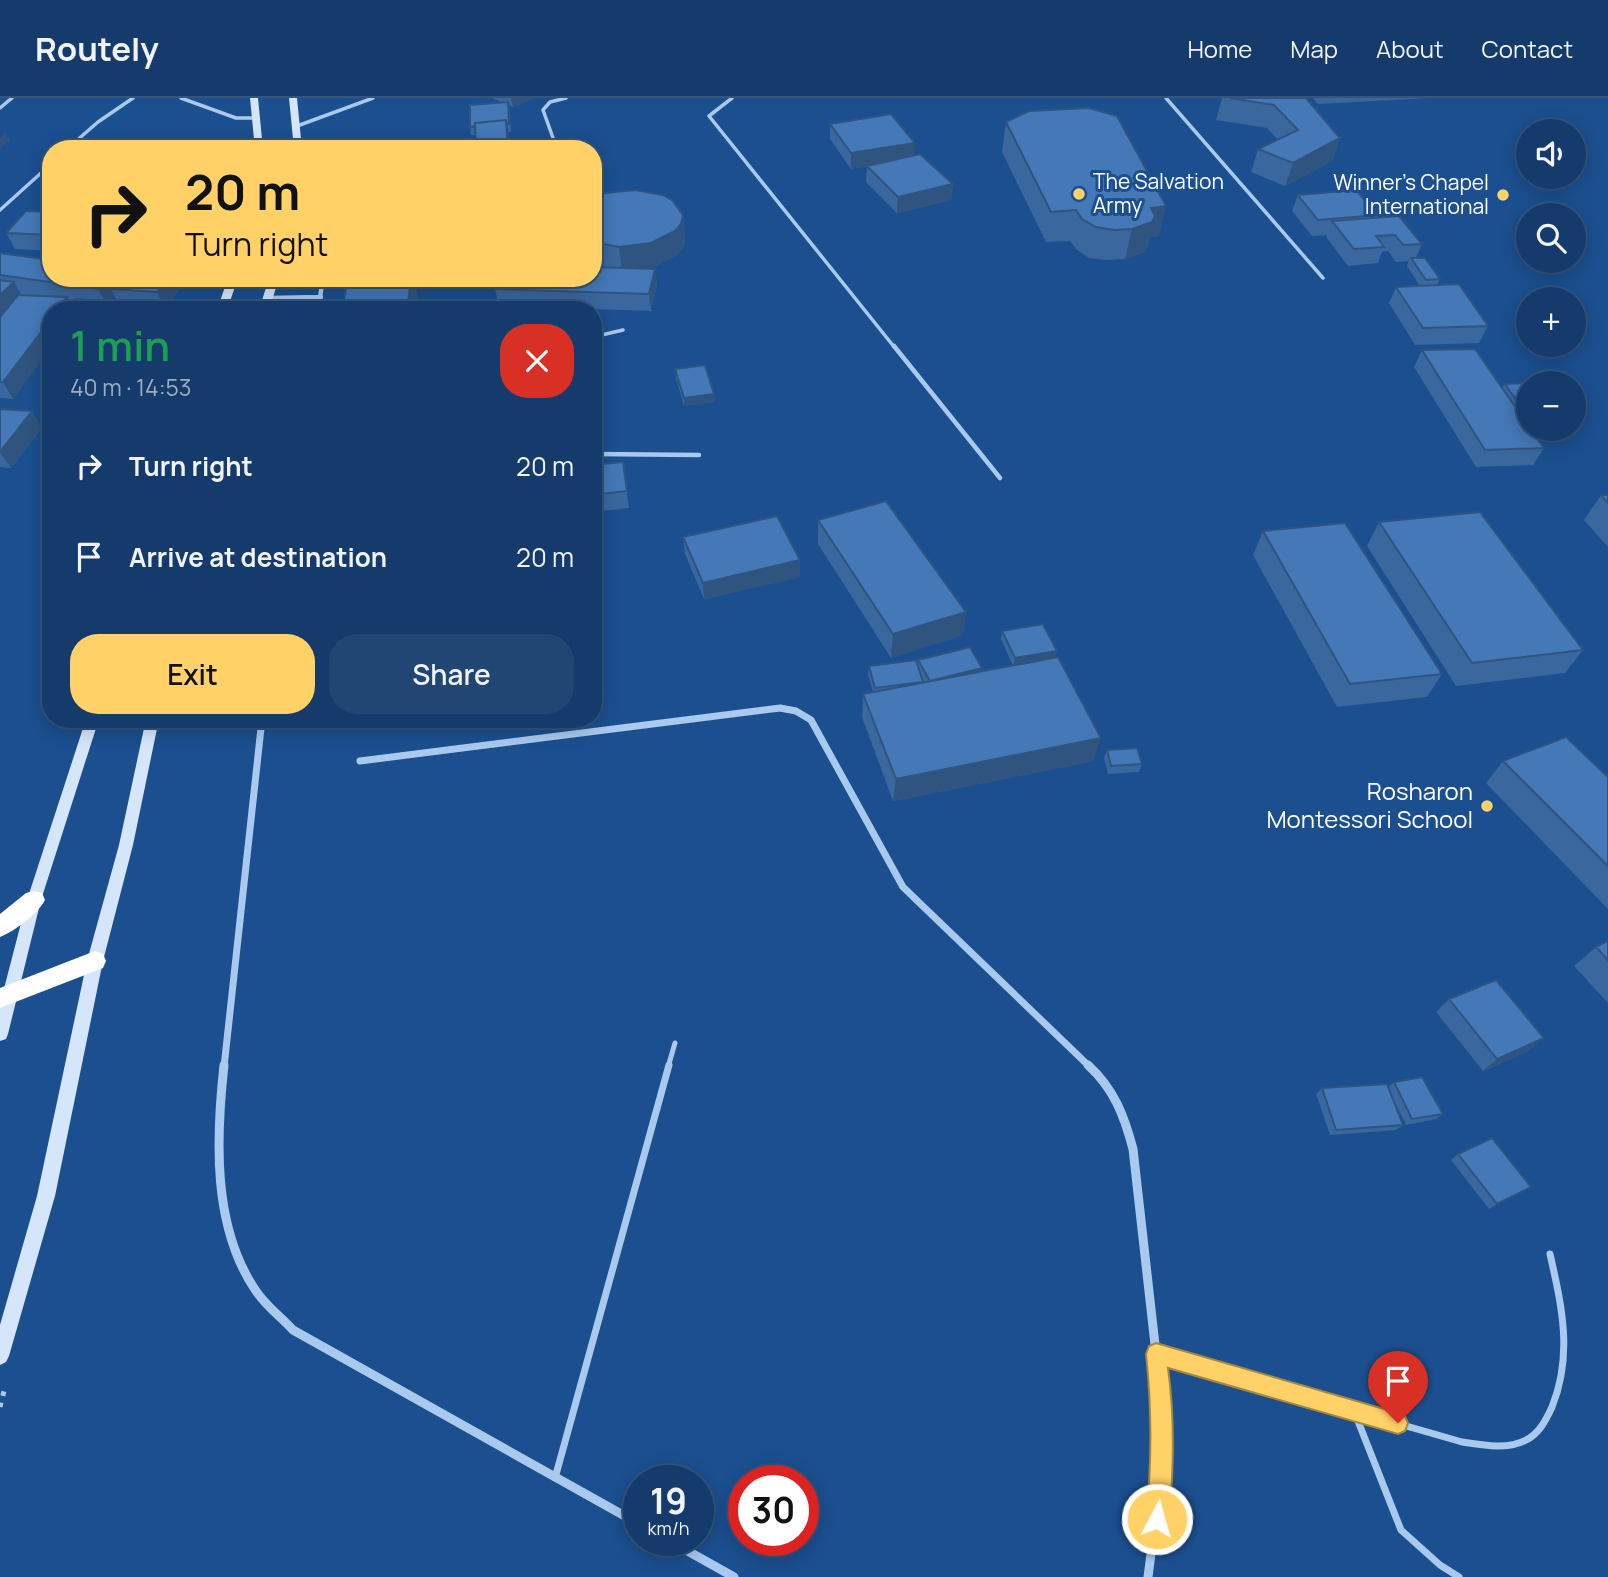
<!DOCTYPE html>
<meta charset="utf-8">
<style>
body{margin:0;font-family:Manrope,sans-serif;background:#214673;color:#f1f3f6;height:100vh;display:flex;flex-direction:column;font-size:26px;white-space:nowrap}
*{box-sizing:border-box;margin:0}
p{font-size:23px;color:#9dadc1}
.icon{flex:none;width:38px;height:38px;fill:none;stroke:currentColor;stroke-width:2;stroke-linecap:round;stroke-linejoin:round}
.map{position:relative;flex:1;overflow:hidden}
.panel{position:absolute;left:42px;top:203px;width:560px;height:427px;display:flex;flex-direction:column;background:#143b6b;border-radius:28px;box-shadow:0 4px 18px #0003,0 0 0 2px #33557e}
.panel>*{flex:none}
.guide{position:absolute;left:42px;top:42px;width:560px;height:147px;border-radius:28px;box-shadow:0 4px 18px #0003,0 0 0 2px #33557e;background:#ffd166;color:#111;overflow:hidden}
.controls{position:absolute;left:1516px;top:21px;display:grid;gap:14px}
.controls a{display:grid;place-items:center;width:70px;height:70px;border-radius:50%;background:#143b6b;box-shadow:0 4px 18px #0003,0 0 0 2px #33557e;font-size:35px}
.speed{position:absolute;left:623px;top:1367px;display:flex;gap:14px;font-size:35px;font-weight:700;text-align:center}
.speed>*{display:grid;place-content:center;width:91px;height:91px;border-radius:50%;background:#143b6b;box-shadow:0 4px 18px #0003,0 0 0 2px #33557e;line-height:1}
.speed small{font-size:18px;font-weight:400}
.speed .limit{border:10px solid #d22;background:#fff;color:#111}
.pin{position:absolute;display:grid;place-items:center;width:60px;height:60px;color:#fff;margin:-72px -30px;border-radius:50% 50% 50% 0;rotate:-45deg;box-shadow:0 0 7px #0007}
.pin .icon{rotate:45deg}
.me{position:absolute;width:77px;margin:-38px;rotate:6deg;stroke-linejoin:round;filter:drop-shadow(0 0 5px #0008)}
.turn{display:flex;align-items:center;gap:24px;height:147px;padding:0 28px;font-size:32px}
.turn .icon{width:91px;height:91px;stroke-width:2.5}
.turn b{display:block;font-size:49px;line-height:60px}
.round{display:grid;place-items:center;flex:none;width:74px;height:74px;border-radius:28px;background:#214673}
.summary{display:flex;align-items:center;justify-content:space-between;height:119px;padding:0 28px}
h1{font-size:42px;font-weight:600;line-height:52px;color:#1e9e55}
.cta{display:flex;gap:14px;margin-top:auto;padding:14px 28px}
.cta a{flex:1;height:80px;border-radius:28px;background:#ffd166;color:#111;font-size:28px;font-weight:600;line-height:80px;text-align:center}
.cta a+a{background:#214673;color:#f1f3f6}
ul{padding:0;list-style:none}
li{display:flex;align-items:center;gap:21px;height:91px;padding:0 28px}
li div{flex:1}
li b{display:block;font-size:26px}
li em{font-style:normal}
header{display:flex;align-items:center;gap:42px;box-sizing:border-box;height:98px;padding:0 35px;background:#143b6b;border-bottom:2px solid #33557e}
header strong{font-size:33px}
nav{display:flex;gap:38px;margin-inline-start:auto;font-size:24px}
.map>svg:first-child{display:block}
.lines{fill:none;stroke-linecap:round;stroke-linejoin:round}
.path{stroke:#a9c9ee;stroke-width:5;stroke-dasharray:4.5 7;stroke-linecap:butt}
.service-far3{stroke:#a9c9ee;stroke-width:3.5}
.service-far2{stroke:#a9c9ee;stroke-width:4.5}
.service-far1{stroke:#a9c9ee;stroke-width:5}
.service{stroke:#a9c9ee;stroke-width:7}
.minor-far2{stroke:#a9c9ee;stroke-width:4.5}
.minor-far1{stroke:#a9c9ee;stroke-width:7}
.minor{stroke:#a9c9ee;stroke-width:9}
.secondary{fill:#d6e6fa;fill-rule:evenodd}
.motorway{fill:#fff;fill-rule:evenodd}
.wall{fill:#3a679d;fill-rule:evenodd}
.shaded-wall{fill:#305480}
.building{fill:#4478b7;stroke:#305480;stroke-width:2}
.route{fill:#ffd166;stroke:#a68842;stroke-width:2}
.poi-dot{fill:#ffd166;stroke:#1b4f8f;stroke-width:2.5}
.labels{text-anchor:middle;stroke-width:6;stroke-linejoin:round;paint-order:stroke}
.far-poi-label{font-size:21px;fill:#fff;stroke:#1b4f8f;text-anchor:start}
.poi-label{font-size:24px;fill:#fff;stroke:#1b4f8f;text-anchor:end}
</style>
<header>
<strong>Routely</strong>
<nav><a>Home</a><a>Map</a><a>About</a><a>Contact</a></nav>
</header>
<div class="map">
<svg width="1608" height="1479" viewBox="0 0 1608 1479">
<rect width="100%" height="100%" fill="#1b4f8f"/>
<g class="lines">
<path class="path" d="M0,1309l5,-20"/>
<path class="service-far3" d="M181,0l55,20h21
M732,0l-23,18 186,232
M1166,0l157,180
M0,10l12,-10
M297,28l76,-28
M67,51l31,-27 35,-24
M557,51l-14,-39 7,-8 16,-4
M0,112l51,-46
M593,239l30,-7"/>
<path class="service-far2" d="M894,248l106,132
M593,356l106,1"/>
<path class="service-far1" d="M668,969l7,-24"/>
<path class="service" d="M1156,1256l306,88c20,3 45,8 64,-2 13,-6 20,-20 26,-33 21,-52 10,-100 -2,-153
M1354,1313l47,119 39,35 19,12
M555,1380l114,-413"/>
<path class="minor-far2" d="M269,200l52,-1
M318,212l5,-32"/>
<path class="minor-far1" d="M360,663l420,-53 16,3 15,9 92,167 187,180
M224,969l38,-348"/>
<path class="minor" d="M224,967c-8,73 -12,162 32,226 10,15 25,26 37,39l346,194
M1088,967c26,24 36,50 45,84l29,258 1,54 -15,116
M668,1442l66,37"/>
<path class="secondary" d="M250,0h8l5,51h-8z
M289,0h8l5,51h-8z
M228,180h10l-11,32h-10z
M269,180h10l-10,32h-10z
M86,621h13l-58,181 -33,134 -2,5 -6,2v-37l27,-104z
M146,621h13l-26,126 -30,116 -48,235 -46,160 -3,6 -6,3v-40l37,-129 50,-235 32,-116z"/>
<path class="motorway" d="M34,793l8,2 3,7c-7,14 -30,31 -45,37v-23l26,-21z
M95,853l8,3 3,7 -3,7 -103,40v-20z"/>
</g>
<path class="wall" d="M492,0h42l-21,9 -4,-2 2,27h-3l2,17h-34l-1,-14h-4l-1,-8 33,-24z
M1222,0h84l34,40 -8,23 -47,25 -34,-14 7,-23 20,-9 -11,-12 -51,-8z
M1313,0h117l-112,6z
M1006,24l153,114 -9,1 -2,9 -4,6 -19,7 -18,1 -18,-2 -13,-9 -6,-8 -24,1 -44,-90z
M830,26l84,31 39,29 -2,16 -54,13 -31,-31 1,-16h1l-17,3 -21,-30z
M1298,97l80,20 -1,3 45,26 -6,14 24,21 -3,6 51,41 -9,17 -64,2 -26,-42 7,-16 24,-1 -13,-20 2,-5 -13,1 -8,-11 -6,1 -4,11 -30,3 -22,-29 1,-2 -15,1 -20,-25z
M593,101l90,16 2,24 -1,8 -7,8 -23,12 -11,1 14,17 -6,26 -152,-5 -4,-17 108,-22 -10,-2z
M51,114v39l-36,-2 -9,-16z
M0,155l51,25h136l-22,31 -11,-1 1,2h-104v45l-3,-4 -35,48 -13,-1zM115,199l3,6 -8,-1z
M1422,252l80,38 3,-4 23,-1v46l16,19 -11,17 -57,2 -62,-100z
M675,271l39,25 1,8 -31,4 -8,-28z
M0,311l42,19 -31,40 -11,-1z
M623,364l6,46 -36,4v-47z
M1601,397h7v52l-24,-27z
M818,422l148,92 -3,23 -72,23 -73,-114z
M1379,424l204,128 -18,23 -109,13 -89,-140z
M1263,433l179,143 -15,23 -90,10 -84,-152z
M683,439l117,23v17l-96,22 -19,-45z
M1002,533l53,27 38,103 -200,40 -31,-84 1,-23 10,-2 -5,-18 1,-8 49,-2v-4l64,12 31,-6 -12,-27z
M1107,652l35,14 -3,8 -31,2 -4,-16z
M1503,663l105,16v132l-122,-126z
M1608,843v62l-34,-37 22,-19z
M1449,901l80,52 -46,20 -47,-59z
M1394,984l49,32 -7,5 -30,6 -14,-29 11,29 -7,5 -66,5 -14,-41 6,-6 66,-1z
M1458,1056l73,33 -42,22 -38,-49z"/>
<path class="shaded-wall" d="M511,0h23l-21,9z
M506,22l3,16 1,13h-2z
M6,34l4,8 -10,9v-12z
M1340,40l-8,23 -47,25 8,-23z
M915,45l-1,16 -63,10v-16z
M953,86l-2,16 -54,13 1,-16z
M1166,108l-7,30 -9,1 -2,9 -4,6 -19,7 7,-30 19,-21z
M683,117l2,24 -1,8 -7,8 -23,12 -32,4 -3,-24z
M655,171l2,16 -6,26 -2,-17z
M110,180h13l-12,11 4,8 -8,9 -9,-17z
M167,180h20l-22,31 -8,-17z
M411,180h2l5,18 -1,14h-10z
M14,184l9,16 -23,23v-26z
M67,199l7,13h-17z
M51,221v20l-10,-1 7,13 -35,48 -10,-17z
M714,296l1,8 -31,4v-8z
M32,313l10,17 -31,40 -11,-16z
M800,462v17l-96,22 -1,-16z
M966,514l-3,23 -72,23 2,-24z
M1057,553l-2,8 -42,7 2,-8z
M982,570l-1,8 -50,6z
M1101,640l-8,23 -200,40 3,-22z
M1544,940l-15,13 -46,20 14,-12z
M1531,1089l-8,5 -34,17 8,-5z"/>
<path class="building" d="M1230,0h76l34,40 -47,25 -35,-14 40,-19 -24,-25z
M508,4l1,22h-3v-4l-31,3v3l-5,1v-22z
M1089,10l28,8 49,90 -15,2 4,8 -3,6 -20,7 -18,1 -18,-3 -14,-8 -6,-9 -25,2 -45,-90 23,-11z
M891,16l24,29 -64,10 -21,-29z
M506,22l2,29h-32l-1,-26z
M920,56l33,30 -55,13 -31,-31z
M635,92l28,5 10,6 10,14 -2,9 -6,7 -24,12 -32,4 -26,-5v-43l12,-6z
M1356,92l22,25 -60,5 -20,-25z
M26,113l25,1v23l-45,-2z
M1399,118l23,28 -19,1 -8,-10 -19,1 8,11 -30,2 -22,-28z
M0,155l51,7v18h59l-12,11 -98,-14z
M1411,160h14l15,21 -14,1z
M593,169l62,2 -6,25 -154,-5 4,-11h94z
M120,180h47l-10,14 -46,-3z
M348,180h63l-4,32h-65z
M0,182l14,2 -14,13z
M1459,186l29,42 -65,2 -27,-41z
M18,197l49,2 -10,13h-6v9l-48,63h-3v-65z
M76,201l77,7 -3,4h-83z
M51,229v12l-10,-1z
M1475,251l53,76v4h2l14,19 -59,2 -63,-100z
M705,267l9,29 -30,4 -9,-29z
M1528,285v34l-23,-33z
M0,311l32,2 -32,41z
M623,364l4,29 -34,4v-30z
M1601,397h7v8z
M886,403l80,111 -73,22 -75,-114z
M1480,414l103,138 -111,13 -93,-141z
M777,418l23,44 -97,23 -20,-46z
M1345,425l97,151 -92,10 -87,-153z
M1043,526l14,27 -42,7 -13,-27z
M970,549l12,21 -52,13 -12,-21z
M1058,559l43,81 -205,41 -33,-85z
M916,562l7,22 -48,6 -6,-22z
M1566,639l42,40v89l-105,-105z
M1137,650l5,16 -31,2 -4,-16z
M1608,843v19l-12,-13z
M1496,882l48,58 -47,21 -48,-60z
M1422,979l21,37 -31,5 -18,-37z
M1387,986l16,41 -67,5 -14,-42z
M1492,1040l39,49 -34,17 -39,-50z"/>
<path class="route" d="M1156,1245l242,70 7,3 3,7 -3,8 -7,3 -230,-66c7,51 6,100 1,151l-4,8 -8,4 -8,-4 -3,-8c6,-56 6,-109 0,-165l3,-8z"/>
<g class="poi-dot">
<circle cx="1079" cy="96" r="7"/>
<circle cx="1503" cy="97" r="7"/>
<circle cx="1487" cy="708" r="7"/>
</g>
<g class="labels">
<g class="far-poi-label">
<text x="1093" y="91">The Salvation<tspan x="1093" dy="24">Army</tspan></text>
<text x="1489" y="92" text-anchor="end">Winner's Chapel<tspan x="1489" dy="24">International</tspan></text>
</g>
<g class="poi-label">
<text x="1473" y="702">Rosharon<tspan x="1473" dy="28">Montessori School</tspan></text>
</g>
</g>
</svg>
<div class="controls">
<a><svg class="icon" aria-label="sound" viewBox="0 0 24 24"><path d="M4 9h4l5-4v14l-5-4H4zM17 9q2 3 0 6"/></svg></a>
<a><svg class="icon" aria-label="search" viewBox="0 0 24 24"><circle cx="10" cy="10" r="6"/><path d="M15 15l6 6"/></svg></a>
<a>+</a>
<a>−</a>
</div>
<div class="speed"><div>19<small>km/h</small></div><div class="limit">30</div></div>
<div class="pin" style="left:1398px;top:1325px;background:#d93025"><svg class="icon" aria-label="arrive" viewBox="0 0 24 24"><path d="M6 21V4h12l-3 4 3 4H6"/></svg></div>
<svg class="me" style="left:1157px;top:1421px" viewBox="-20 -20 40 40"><circle r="17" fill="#ffd166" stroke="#fff" stroke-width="3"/><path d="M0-11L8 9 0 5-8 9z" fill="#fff"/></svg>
<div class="guide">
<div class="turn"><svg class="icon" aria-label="right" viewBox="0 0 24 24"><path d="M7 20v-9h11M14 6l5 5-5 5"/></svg><div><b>20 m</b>Turn right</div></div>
</div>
<section class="panel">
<div class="summary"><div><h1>1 min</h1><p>40 m · 14:53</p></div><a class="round" style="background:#d93025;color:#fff"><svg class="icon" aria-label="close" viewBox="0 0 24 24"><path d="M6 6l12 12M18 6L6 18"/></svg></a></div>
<ul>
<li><svg class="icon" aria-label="right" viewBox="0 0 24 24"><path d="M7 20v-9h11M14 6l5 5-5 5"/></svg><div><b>Turn right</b></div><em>20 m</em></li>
<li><svg class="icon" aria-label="arrive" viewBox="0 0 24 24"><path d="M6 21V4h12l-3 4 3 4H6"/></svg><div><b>Arrive at destination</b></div><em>20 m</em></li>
</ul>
<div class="cta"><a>Exit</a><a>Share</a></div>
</section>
</div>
